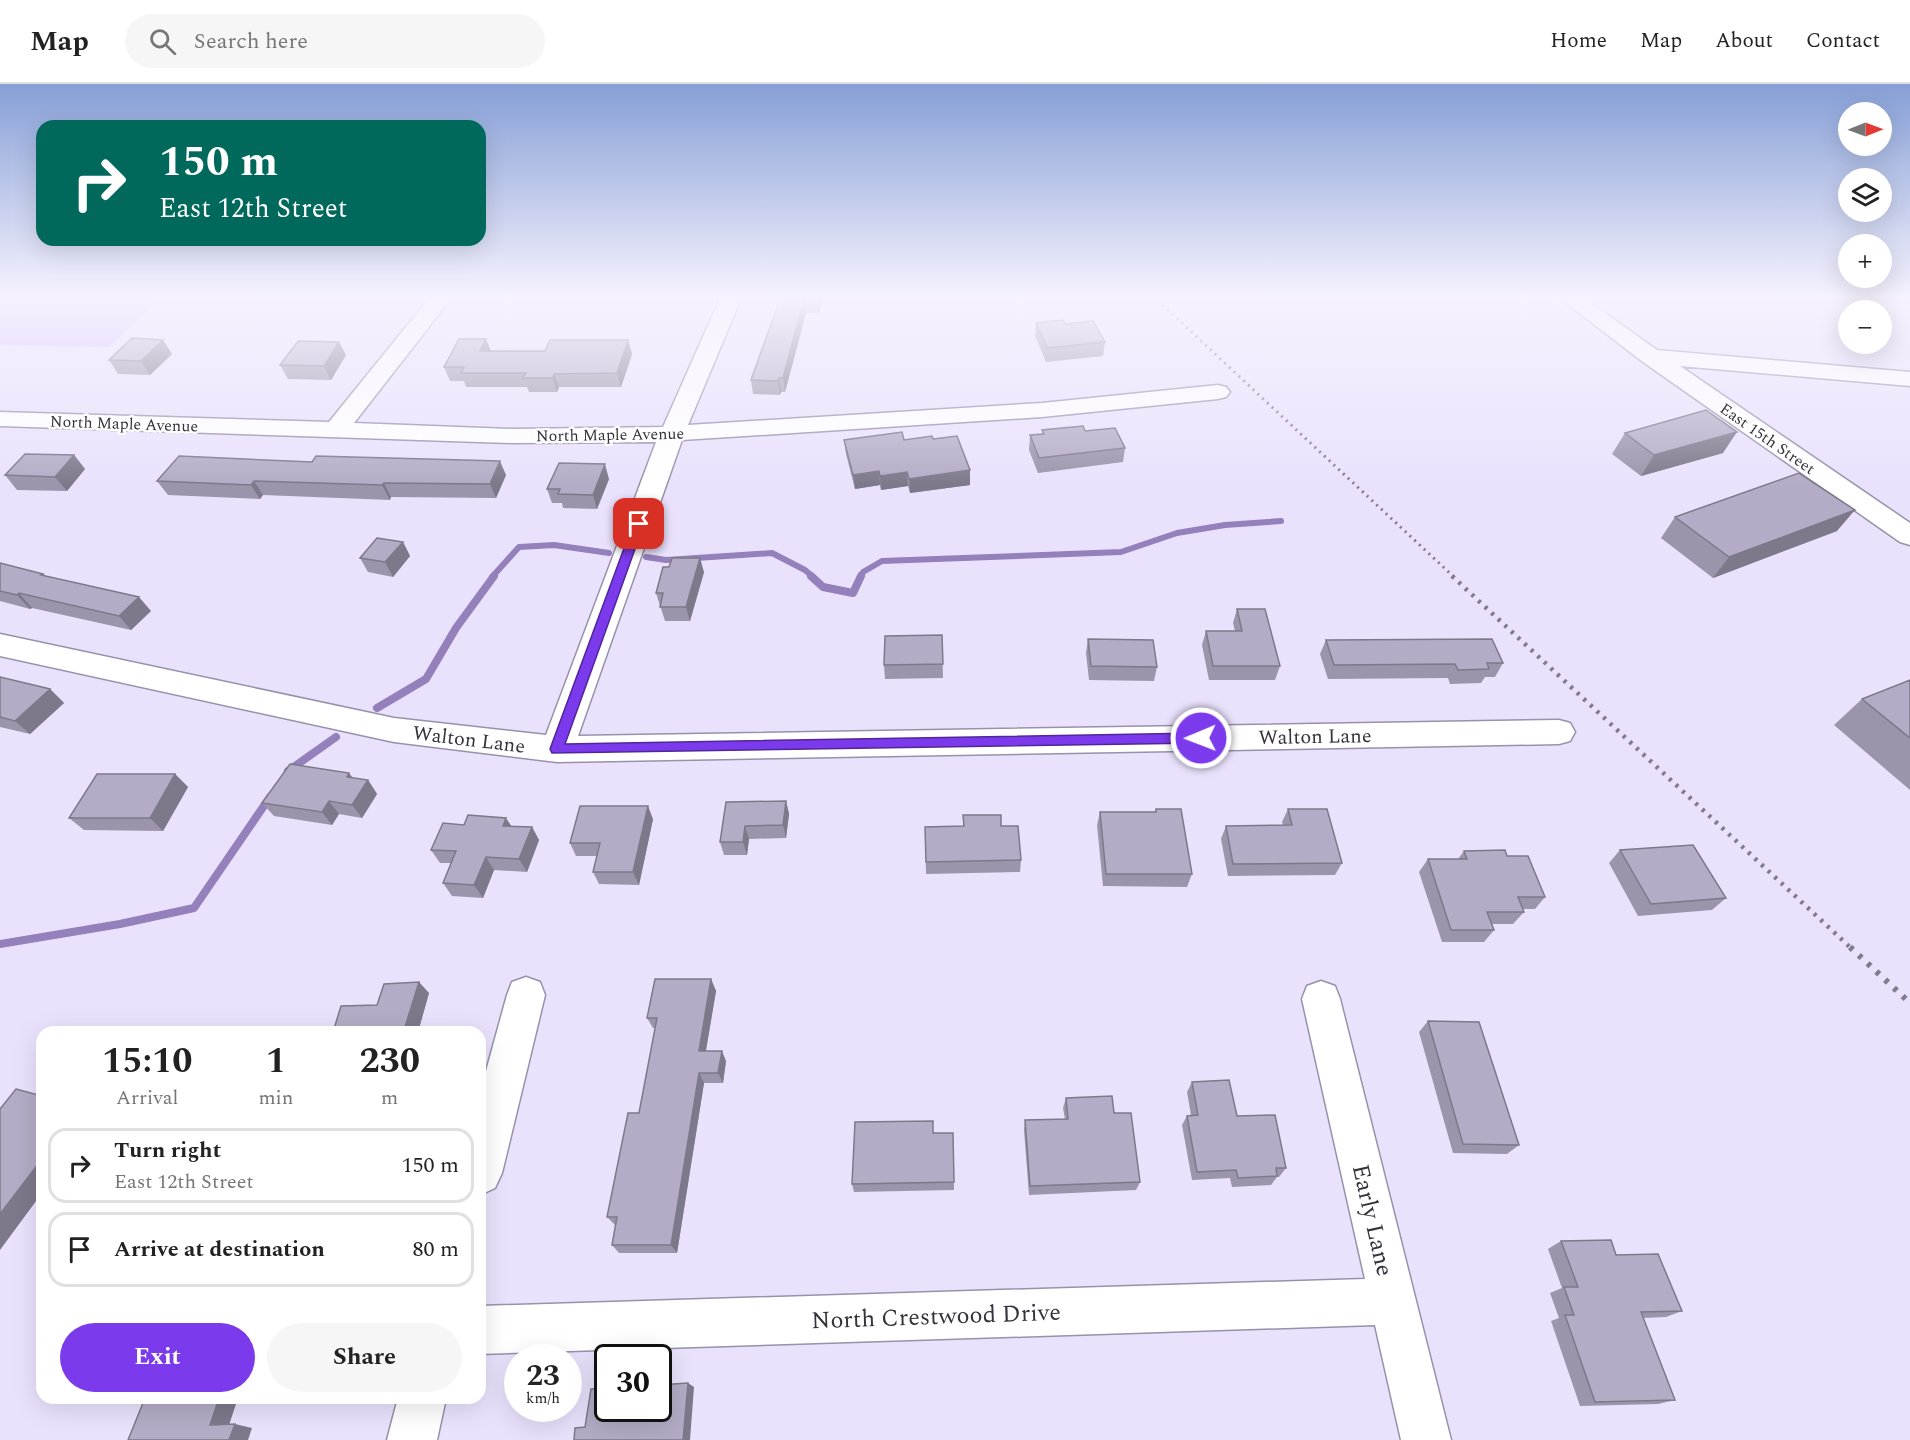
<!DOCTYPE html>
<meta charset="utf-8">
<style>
body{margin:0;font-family:Spectral,serif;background:#f6f6f6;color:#222;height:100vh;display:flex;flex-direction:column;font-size:22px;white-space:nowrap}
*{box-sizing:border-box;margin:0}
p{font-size:20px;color:#767676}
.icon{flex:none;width:33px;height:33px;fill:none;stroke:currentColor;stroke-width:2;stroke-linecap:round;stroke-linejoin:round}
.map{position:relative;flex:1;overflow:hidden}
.panel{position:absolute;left:36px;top:942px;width:450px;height:378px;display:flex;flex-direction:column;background:#fff;border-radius:18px;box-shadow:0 6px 24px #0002}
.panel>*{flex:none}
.hud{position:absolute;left:36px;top:36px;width:450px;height:126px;border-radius:18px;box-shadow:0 6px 24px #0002;background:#00695c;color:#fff;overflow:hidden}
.needle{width:39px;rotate:89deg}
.buttons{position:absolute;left:1838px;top:18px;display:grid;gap:12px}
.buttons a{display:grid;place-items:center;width:54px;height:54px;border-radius:50%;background:#fff;box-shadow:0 6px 24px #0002;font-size:30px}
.speed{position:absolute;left:504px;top:1260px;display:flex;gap:12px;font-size:30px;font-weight:700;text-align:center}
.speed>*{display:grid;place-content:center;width:78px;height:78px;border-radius:50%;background:#fff;box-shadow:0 6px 24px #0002;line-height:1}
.speed small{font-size:15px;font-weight:400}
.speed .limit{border:3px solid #111;border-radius:9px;background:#fff;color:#111}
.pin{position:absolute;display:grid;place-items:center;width:51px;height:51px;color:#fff;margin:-26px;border-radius:12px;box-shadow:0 3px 9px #0006}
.me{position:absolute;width:66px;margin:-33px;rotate:269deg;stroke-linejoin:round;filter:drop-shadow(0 0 4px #0008)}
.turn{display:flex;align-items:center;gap:21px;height:126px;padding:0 24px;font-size:27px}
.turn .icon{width:78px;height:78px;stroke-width:2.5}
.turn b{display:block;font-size:42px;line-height:51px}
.eta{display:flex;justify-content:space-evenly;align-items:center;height:102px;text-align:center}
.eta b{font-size:36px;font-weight:700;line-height:42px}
.button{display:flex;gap:12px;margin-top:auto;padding:12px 24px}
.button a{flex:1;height:69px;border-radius:36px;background:#7c3aed;color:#fff;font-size:24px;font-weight:700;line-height:69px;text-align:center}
.button a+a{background:#f6f6f6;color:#222}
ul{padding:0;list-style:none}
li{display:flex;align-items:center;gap:18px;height:75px;margin:0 12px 9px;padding:0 12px;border:3px solid #e0e0e0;border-radius:18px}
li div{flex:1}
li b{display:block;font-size:22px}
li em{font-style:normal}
header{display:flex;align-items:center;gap:36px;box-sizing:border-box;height:84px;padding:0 30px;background:#fff;border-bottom:2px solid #e0e0e0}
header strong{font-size:28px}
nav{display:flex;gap:33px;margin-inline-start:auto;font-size:21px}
.search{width:420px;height:54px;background:#f6f6f6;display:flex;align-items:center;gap:15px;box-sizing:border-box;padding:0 21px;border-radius:33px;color:#767676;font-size:22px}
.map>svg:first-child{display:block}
.green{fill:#d3bffb}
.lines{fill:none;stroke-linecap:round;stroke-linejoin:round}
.stream-far1{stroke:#9480ba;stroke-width:6}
.stream{stroke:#9480ba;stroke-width:8}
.minor-casing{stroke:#9891aa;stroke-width:3}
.minor{fill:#fff;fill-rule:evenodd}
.rail-far2{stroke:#817c8d;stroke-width:3;stroke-dasharray:2 4.5;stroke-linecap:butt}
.rail-far1{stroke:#817c8d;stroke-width:4.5;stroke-dasharray:3 6;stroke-linecap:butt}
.rail{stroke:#817c8d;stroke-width:6;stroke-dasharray:4 8;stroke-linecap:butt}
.wall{fill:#9b94aa}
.shaded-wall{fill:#7e788b}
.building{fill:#b4acc6;stroke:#7e788b;stroke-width:1.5}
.route{fill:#7c3aed;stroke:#51269a;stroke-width:1.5}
.labels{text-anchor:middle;stroke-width:5;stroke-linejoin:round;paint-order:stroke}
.far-street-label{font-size:16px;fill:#35323c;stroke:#fff}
.street-label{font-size:20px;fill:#35323c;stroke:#fff}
.near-street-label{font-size:24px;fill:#35323c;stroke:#fff}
</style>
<header>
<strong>Map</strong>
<div class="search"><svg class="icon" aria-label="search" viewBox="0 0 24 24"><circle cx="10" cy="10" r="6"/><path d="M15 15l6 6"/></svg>Search here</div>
<nav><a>Home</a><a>Map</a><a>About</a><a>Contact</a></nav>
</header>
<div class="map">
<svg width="1910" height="1356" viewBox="0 0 1910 1356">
<rect width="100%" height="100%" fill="#eae2fd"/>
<path class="green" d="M0,212h99l-2,2 61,2 -49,47 -109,-2z"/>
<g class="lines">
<path class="stream-far1" d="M646,473l20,3 106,-7 33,17 8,7
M492,493l27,-30 35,-2 55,8
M861,493l2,-5 19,-11 239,-9 56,-19 48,-8 56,-4"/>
<path class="stream" d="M811,492l12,11 30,6 8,-17
M377,624l49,-29 30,-51 38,-52
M288,687l48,-34
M0,860l120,-20 74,-16 76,-111"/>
<defs>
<path id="minor" d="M431,212h22l-99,127 159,6 150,-2 58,-131h21l-54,129 354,-22 176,-18 8,2 4,5 -4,5 -8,2 -176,18 -360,23 -104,296 981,-16 11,3 5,9 -5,9 -11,3 -1002,18 -163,-20 -394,-86v-22l394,84 152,17 110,-293 -143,1 -513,-17v-14l329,10z
M1557,212h24l76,54 253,22v14l-230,-20 230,157v22l-10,-3 -257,-180z
M526,893l14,5 5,13 -43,178 -7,15 -15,7v-102l27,-98 5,-13z
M1321,897l14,5 5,13 111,441h-50l-26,-115 -895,29v-48l885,-27 -63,-280 5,-13z
M398,1314h48l-9,42h-50z"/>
</defs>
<use href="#minor" class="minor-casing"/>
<use href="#minor" class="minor"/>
<path class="rail-far2" d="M1153,212l301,281"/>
<path class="rail-far1" d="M1452,492l400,373"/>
<path class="rail" d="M1850,863l60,56"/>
</g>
<path class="wall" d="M781,212h43l-5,17h-13l-21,79h-4l-1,3 -27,-1 -2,-14z
M1036,239l29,1 40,18 -2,14 -57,6 -11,-26z
M486,255l5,12h54l83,-11 4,14 -11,33h-62l-2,5h-28l-2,-5h-61l-2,-6h-14l-6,-14z
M172,270l-22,21 -32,-1 -9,-14z
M346,271l-15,25 -43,-1 -8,-14z
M1042,346l43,1 40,17 -2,14 -85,11 -9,-23 1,-15 12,-1z
M1625,349l98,20 -82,23 -29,-22z
M933,355l37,31v15l-60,8 -2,-7 -27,4 -1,-5 -25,4 -9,-35 -2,-14z
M74,371l11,14 -18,22 -50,-1 -12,-15z
M506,391l-10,23 -105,-1 -1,3 -127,-5 -3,4 -92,-4 -11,-14z
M609,395l-12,30 -34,-1 -1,-5h-10l-5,-14z
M1675,433l162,14 -124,47 -52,-40z
M403,458l7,14 -17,21 -25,-5 -8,-14z
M0,479l43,11 2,2 106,35 -20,19 -99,-22 -2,1 -30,-8z
M704,488l-14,49h-25l-9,-28z
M1237,525l43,57 -5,14h-66l-7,-35 4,-14h29l-2,-8z
M942,551l1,43 -58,1 -1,-14z
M1088,555l69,28 -3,14 -65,-1 -3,-27z
M1326,556l177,23 -8,14h-10l-4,6 -31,1 -2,-6 -120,1 -8,-25z
M0,593l50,12 14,14 -34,31 -30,-7z
M1910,596v110l-76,-65 28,-26z
M175,690l13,13 -25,44 -79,-1 -15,-12z
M354,694l14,2 9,14 -15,24 -23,-4 -7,11 -58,-9 -12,-13z
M786,717l3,13 -3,24 -37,1 -2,16h-23l-4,-13 6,-40z
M1156,725l36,65 -5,13 -84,-1 -6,-61 3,-13h55z
M1288,725l54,54 -7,12 -107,1 -7,-37 5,-13 57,-1 -1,-3z
M963,731l38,11 20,34 -1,12 -94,2 -1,-47 38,-1z
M653,735l-14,66 -40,-1 -6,-12 4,-16h-21l-6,-13z
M464,741l68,2 7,13 -12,32 -33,-2 -11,28 -31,-2 -9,-13 8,-20h-11l-9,-13z
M1620,766l106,48 -14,12 -74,6 -29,-53z
M1464,767l43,5 38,41 -10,12h-12l1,3 -11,12h-21l2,6 -10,12h-42l-23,-70 9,-13h30z
M711,895l5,12 -10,60 20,10 -3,22h-19l-27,170h-58l-7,-8 4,-20h-1l-8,-8 32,-104 16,-85h-2l-6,-10z
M429,909l-11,39h-85l44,-27z
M1428,937l91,124 -12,9 -54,-1 -34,-121z
M1192,998l45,34 49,52 -7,9h-2l-6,8 -39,2 -2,-9 -38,2 -10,-55 5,-9 4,-1 -4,-23z
M1066,1014l48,15 26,69 -4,8 -107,5 -5,-65 1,-10 40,-1 -2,-11z
M933,1049h20l1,57 -100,2 -2,-8z
M1561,1157l55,14 66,56 -16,6 -23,1 32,82 -17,4 -78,2 -29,-85 8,-3 -9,-25 12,-5 -14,-39z"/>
<path class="shaded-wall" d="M819,212h5l-5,17 -1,-13z
M804,215l2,14 -21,79 -2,-14z
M486,255l5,14 -11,-2z
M163,256l9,14 -22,21 -9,-14z
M628,256l4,14 -11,33 -4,-14z
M339,258l7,13 -15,25 -7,-14z
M554,290l5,13 -2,5 -4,-14z
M779,294l2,14 -1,3 -2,-14z
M1737,348l-14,21 -82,23 13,-21z
M74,371l11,14 -18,22 -12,-14z
M500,377l6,14 -10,23 -6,-14z
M605,380l4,15 -12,30 -4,-14z
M970,386v15l-60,8 -1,-14z
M879,387l1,14 -25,4 -2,-14z
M907,388l1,14 -27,4 -1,-14z
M254,397l9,14 -3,4 -9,-14z
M384,399l7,14 -1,3 -8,-15z
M1855,426l-18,21 -124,47 16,-21z
M403,458l7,14 -17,21 -8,-15z
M700,474l4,14 -14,49 -4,-14z
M19,509l13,15 -2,1 -13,-14z
M139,513l12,14 -20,19 -12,-14z
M50,605l14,14 -34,31 -15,-13z
M349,689l10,13 -12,-9z
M175,690l13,13 -25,44 -13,-13z
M368,696l9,14 -15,24 -10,-13z
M329,717l10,13 -7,11 -10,-13z
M786,717l3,13 -3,24 -3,-13z
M648,722l5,13 -14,66 -6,-13z
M506,734l8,12 -11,-4z
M745,742l4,13 -2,16 -4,-13z
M532,743l7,13 -12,32 -8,-13z
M486,773l8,13 -11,28 -9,-13z
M711,895l5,12 -12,70 -5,-10z
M419,898l10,11 -11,39h-7l-6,-5z
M722,967l4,10 -3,22 -5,-10z
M699,989l5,10 -27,170 -6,-8z
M42,1048v8l-5,-2z
M42,1075v34l-42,57v-36z
M688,1299l6,4 -4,53h-7z
M219,1314h19l-10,30 -18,-3z
M235,1340l17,4 -4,12h-19z"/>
<path class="building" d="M781,212h38l-1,4 -14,-1 -21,79h-4l-1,3 -27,-1z
M1063,236l2,4 28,-3 12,21 -58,6 -11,-25z
M132,254l31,2 -22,21 -32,-1z
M459,255h27l-6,12h65l5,-11h78l-11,33 -63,1 -1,4h-30l3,-5h-65l3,-6h-20z
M298,257l41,1 -15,24 -44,-1z
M1706,326l31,22 -83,23 -29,-22z
M1083,342l2,5 30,-3 10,20 -86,10 -9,-23 14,-1 -2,-4z
M902,348l2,8 28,-4 1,3 24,-3 13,34 -61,9 -2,-7 -27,4 -1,-5 -26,4 -9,-35z
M25,370l49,1 -19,22 -50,-2z
M179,372l133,6 4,-6 184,5 -10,23 -106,-1 -2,2 -128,-4 -3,4 -94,-4z
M559,379l46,1 -12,31 -35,-1 2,-5h-13z
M1799,389l56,37 -126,47 -54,-40z
M377,454l26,4 -18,20 -25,-4z
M672,474h28l-14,49h-26l3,-14h-7l7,-26h6z
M0,479l43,11 -2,1 98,22 -20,19 -100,-23 -2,2 -17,-4z
M1237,525h28l15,57h-67l-7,-35h36z
M942,551l1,29 -59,1 1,-29z
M1088,555l65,1 4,27 -66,-1z
M1492,555l11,24h-16l2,6 -31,1 -3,-6 -121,1 -8,-25z
M0,593l50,12 -35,32 -15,-4z
M1910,596v58l-48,-39z
M290,680l59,9 -2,4 21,3 -16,25 -23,-4 -7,11 -60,-9z
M97,690h78l-25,44h-81z
M786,717l-3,24 -38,1 -2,16h-23l6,-40z
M580,722h68l-15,66h-40l7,-29h-30z
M1156,725h25l11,65h-86l-6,-62h56z
M1288,725h39l15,54 -109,1 -7,-38 66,-1z
M468,731l38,3 -3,8 29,1 -13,32 -33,-2 -12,28 -31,-2 13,-32 -25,-1 12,-27 21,2z
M963,731h38v11h17l3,34 -95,2 -1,-35 39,-1z
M1693,761l33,53 -75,6 -31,-54z
M1505,766l2,6h21l17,41h-27l6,15h-37l7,18h-43l-23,-71h39l-3,-8z
M655,895h56l-12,72h23l-4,22h-19l-28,172h-59l5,-28h-10l21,-104h11l18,-95h-10z
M419,898l-14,45 -36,2 -1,3h-35l8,-26 36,-1 7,-21z
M1428,937l51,1 40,123 -56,-1z
M1229,996l8,36 38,-1 11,53h-10l1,8 -39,2 -2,-8 -39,2 -10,-56 11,-1 -6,-33z
M16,1005l26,7v36l-5,6 5,1v20l-42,55v-105z
M1112,1012l2,17h17l9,69 -110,4 -5,-66 43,-1 -2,-21z
M933,1037v12h20l1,49 -102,2 3,-62z
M1611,1156l5,15 42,-1 24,57 -41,1 34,88 -80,2 -30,-87h9l-10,-28h14l-17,-46z
M688,1299l-5,57h-109l1,-12 10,-1 6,-38 17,-1v20h50v-23z
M145,1314h74l-9,27 25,-1 -6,16h-101z"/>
<linearGradient id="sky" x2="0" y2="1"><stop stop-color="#869fd6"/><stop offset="0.53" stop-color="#f6f2fe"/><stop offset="1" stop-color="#f6f2fe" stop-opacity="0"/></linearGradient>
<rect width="1910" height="401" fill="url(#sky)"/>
<path class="route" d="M639,436l5,4 -79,220 636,-11 7,5 -7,5 -649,10 -2,-4 83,-225z"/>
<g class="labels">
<g class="far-street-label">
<text transform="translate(124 339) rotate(2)" y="6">North Maple Avenue</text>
<text transform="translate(610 350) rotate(-1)" y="6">North Maple Avenue</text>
<text transform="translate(1768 354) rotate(35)" y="6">East 15th Street</text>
</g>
<g class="street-label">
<text transform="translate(1315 652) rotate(-1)" y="7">Walton Lane</text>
<text transform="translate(469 655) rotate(7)" y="7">Walton Lane</text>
</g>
<g class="near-street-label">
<text transform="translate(1373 1136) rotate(77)" y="8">Early Lane</text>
<text transform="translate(936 1232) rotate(-2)" y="8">North Crestwood Drive</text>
</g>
</g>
</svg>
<div class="buttons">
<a><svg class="needle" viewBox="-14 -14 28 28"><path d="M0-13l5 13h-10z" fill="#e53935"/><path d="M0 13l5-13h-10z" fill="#767676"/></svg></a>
<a><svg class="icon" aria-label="layers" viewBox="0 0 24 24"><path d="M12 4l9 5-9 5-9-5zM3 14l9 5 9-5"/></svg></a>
<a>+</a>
<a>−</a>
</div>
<div class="speed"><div>23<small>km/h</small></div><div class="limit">30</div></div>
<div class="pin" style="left:639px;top:440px;background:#d93025"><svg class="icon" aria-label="arrive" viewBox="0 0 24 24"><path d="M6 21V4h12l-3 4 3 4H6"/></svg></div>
<svg class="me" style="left:1201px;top:654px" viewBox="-20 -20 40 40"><circle r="17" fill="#7c3aed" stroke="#fff" stroke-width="3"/><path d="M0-11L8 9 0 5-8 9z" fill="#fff"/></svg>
<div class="hud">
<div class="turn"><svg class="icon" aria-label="right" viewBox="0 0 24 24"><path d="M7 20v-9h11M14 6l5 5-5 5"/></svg><div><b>150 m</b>East 12th Street</div></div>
</div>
<section class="panel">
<div class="eta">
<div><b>15:10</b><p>Arrival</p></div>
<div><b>1</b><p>min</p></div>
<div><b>230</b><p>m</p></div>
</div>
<ul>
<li><svg class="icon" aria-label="right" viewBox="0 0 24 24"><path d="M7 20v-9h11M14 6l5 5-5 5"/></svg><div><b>Turn right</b><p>East 12th Street</p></div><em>150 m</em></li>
<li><svg class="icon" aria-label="arrive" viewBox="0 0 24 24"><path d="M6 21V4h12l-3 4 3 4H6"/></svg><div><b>Arrive at destination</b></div><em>80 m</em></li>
</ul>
<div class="button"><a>Exit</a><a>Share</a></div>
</section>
</div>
